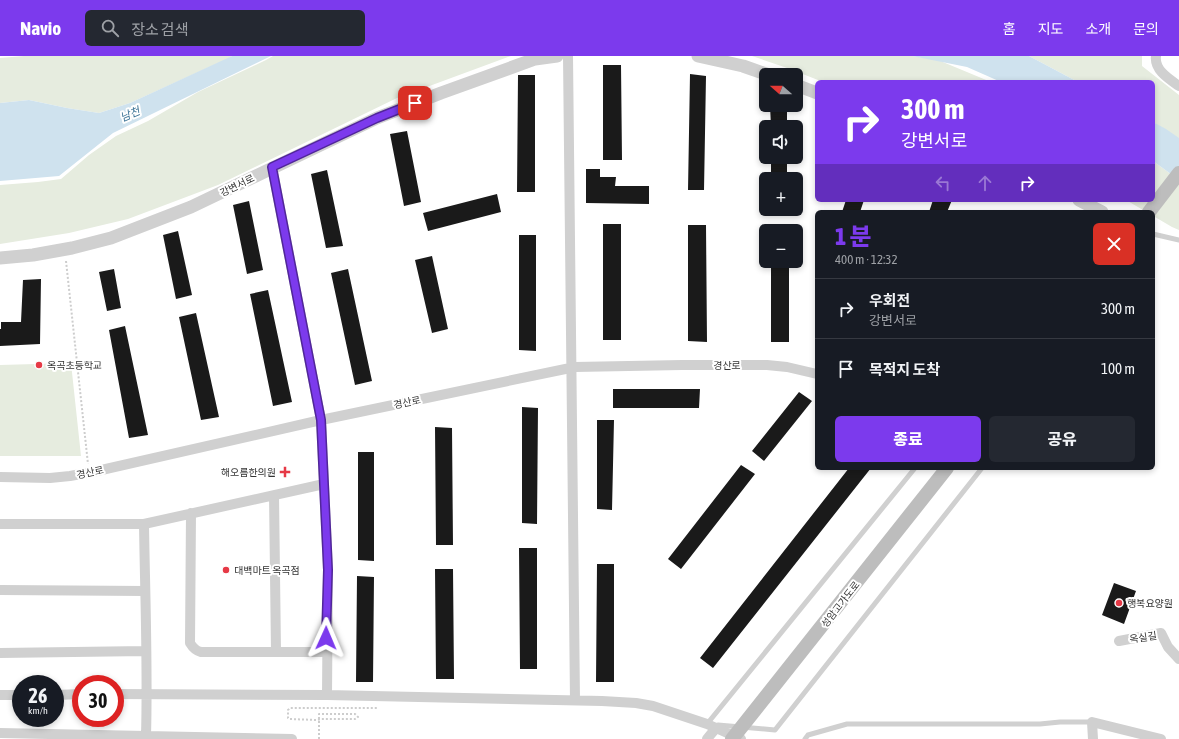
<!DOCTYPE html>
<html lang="ko">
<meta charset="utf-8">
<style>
body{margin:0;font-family:"Asap Condensed","Noto Sans KR",sans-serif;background:#242831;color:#f1f3f6;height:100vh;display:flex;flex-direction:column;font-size:15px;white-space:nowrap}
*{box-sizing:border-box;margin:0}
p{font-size:13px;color:#9ea1a6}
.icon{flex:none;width:22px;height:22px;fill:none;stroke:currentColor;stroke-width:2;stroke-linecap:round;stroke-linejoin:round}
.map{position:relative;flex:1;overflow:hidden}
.drawer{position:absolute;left:815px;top:154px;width:340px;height:260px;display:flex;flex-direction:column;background:#171b24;border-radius:6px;box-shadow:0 2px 6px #0003}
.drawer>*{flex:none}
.top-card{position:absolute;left:815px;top:24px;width:340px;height:122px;border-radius:6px;box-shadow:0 2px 6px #0003;background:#7c3aed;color:#fff;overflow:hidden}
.needle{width:26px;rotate:291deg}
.fabs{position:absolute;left:759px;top:12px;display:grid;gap:8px}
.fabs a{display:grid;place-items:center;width:44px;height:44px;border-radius:6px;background:#171b24;box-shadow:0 2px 6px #0003;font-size:20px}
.speed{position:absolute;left:12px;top:619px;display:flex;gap:8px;font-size:20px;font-weight:700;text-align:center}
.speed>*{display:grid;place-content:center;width:52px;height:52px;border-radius:50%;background:#171b24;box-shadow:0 2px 6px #0003;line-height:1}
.speed small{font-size:10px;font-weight:400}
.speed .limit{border:6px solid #d22;background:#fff;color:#111}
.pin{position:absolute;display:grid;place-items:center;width:34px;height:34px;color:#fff;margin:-17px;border-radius:8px;box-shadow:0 2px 6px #0006}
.me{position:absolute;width:44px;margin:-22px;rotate:1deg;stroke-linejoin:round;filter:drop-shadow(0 0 3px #0008)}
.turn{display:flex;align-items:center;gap:14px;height:84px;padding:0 20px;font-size:18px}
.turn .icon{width:52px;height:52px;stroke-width:2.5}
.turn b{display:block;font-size:28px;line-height:34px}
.lanes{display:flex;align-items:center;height:38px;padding:0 20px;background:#0003;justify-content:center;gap:20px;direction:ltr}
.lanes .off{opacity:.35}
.round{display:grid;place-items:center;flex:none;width:42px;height:42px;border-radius:6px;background:#242831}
.head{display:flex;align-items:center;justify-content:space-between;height:68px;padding:0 20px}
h1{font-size:24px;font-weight:800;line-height:30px;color:#7c3aed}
.button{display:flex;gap:8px;margin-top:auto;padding:8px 20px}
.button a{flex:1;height:46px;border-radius:6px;background:#7c3aed;color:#fff;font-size:16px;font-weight:800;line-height:46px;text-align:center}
.button a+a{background:#242831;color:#f1f3f6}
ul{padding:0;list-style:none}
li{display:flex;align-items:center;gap:12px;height:60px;padding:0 20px;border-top:1px solid #363941}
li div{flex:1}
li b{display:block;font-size:15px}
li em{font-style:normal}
header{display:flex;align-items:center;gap:24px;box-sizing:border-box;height:56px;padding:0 20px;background:#7c3aed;color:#fff}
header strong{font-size:19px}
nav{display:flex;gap:22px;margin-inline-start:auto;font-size:14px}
.search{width:280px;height:36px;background:#242831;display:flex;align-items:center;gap:10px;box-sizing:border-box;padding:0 14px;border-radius:6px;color:#9ea1a6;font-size:15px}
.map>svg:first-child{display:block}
.green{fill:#e6ecdf}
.water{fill:#cfe2ee}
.building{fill:#1a1a1a}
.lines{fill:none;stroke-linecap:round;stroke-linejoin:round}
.path{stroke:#cdcdcd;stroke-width:2;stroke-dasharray:2 2;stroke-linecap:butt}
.service{stroke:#d0d0d0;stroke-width:5}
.minor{stroke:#d0d0d0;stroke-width:10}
.tertiary{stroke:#d0d0d0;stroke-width:13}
.secondary{stroke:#bdbdbd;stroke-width:14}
.secondary-bridge{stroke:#bdbdbd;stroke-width:14}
.route-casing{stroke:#51269a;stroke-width:10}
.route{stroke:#7c3aed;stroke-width:7}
.poi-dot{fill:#e63946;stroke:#fff;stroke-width:1.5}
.labels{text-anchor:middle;stroke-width:4;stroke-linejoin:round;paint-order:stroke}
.street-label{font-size:10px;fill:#333;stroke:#fff}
.poi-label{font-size:10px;fill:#333;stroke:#fff;text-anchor:start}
.water-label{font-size:11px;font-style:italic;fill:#3f7597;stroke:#fff}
</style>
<header>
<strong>Navio</strong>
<div class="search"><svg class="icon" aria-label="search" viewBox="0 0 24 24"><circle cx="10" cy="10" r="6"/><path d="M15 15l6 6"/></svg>장소 검색</div>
<nav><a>홈</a><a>지도</a><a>소개</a><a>문의</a></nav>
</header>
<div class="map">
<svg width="1179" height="683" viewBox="0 0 1179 683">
<rect width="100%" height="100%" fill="#fff"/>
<path class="green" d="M24,0h208l-5,3 -97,44 -31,10 -32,-5 -38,-8 -29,3v-45z
M273,0h238l-114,42 -179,87 -90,34 -59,14 -69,11v-59l38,-3 23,-3 28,-24 27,-19 32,-15 50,-29 68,-32z
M752,0h160l26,4 53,22h-168l-33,-13z
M1029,0h113v10l37,29v44l-26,-17v-40h-75z
M1153,105l26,19v50l-7,-3 -46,-27h27z
M71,307l10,93h-81v-91z"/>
<path class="water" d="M232,0h39l-158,77 -54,43 -59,5v-78l29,-3 38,8 32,5 31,-10z
M912,0h117l49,26h-77l-34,-15z
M1153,66l13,7 13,9v42l-26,-19z"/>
<path class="building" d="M603,9h18l1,95h-19z
M690,18l16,2 -2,114h-16z
M518,19h17v117h-18z
M770,49h17v22h-16z
M407,75l14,71 -17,4 -14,-72z
M771,101h16v22h-16z
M586,113h14v8h16l-1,9h34v18l-63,-1z
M327,114l16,76 -17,2 -15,-74z
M497,138l4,18 -73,19 -5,-18z
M846,144h18l-4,12h-18z
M933,144h19l-5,12h-18z
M249,145l14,69 -16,4 -14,-69z
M603,168h18v116h-18z
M688,169h18l1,117 -19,-1z
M178,175l14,64 -16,4 -13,-64z
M519,179h17v116l-17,-1z
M432,200l16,73 -16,4 -17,-73z
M771,205h18v81h-18z
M114,213l7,39 -14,3 -8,-39z
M348,213l24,112 -17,4 -24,-112z
M41,223l-1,65 -40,2v-17h1v-7h20l2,-42z
M268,234l24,112 -19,4 -23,-112z
M196,257l23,104 -18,3 -22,-103z
M125,270l23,109 -19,3 -20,-108z
M613,333h87l-1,19h-86z
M799,336l13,9 -48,60 -12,-10z
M522,351l16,1 -1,116 -15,-1z
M597,364h17l-2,90 -15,-1z
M435,371l17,1 1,117h-17z
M358,396h16v109l-16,-1z
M741,409l14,9 -74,95 -13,-10z
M849,412h22l-158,200 -13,-10z
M519,492h18v121h-17z
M597,508h17v118h-18z
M435,513h18l1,110h-18z
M357,520l17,1 -1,105h-17z
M1114,527l22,8 -12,33 -22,-9z"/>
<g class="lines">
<path class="path" d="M66,205l22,203
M319,683v-25h36l3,3 -3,2h-34l-4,1 -28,-1 -1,-1v-8l2,-2h87"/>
<path class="service" d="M1153,178l26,6
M708,668h-1l208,-256
M718,669l57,5 207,-262
M805,683l3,-4 39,-11h193l20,-2h32"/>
<path class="minor" d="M568,0l7,644
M1156,0c-2,14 13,23 23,30
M272,111l49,253 7,150 -1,125
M0,421l50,1 20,-2 27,-5 224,-51 254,-53 107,-2h85l20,2 30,7
M274,439l2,157
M191,457l-1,130c3,5 6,8 11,9h125
M0,468h144l180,-40
M144,468c1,70 4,141 2,212
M0,534l145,1
M1119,585l42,-8 7,14 11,12
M0,597l146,-2
M115,638l212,1 275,6 34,2 17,3 54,18 34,15
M0,639h21
M55,639l26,-1
M0,677l292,6
M707,683l9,-11
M1093,683l-1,-17 69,17"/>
<path class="tertiary" d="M698,0l45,10 26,9
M796,29l21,8
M1079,144l23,12
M0,202l33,-3 39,-7 39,-10 80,-31 186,-89 64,-25 94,-34 22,-3"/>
<path class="secondary" d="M1149,156l30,-39"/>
<path class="secondary-bridge" d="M732,683l215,-271"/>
</g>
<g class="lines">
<defs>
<path id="route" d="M326,582l2,-68 -7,-150 -49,-253 105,-49 38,-15"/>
</defs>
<use href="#route" class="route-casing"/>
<use href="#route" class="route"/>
</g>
<g class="poi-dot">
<circle cx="39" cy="309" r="4"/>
<path d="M283 410h4v4h4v4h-4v4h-4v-4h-4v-4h4z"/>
<circle cx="226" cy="514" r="4"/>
<circle cx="1119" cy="547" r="4"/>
</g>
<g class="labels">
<g class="street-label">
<text transform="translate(237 129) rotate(-26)" y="4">강변서로</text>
<text x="727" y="313">경산로</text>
<text transform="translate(407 346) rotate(-12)" y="4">경산로</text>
<text transform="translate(90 416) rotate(-12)" y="4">경산로</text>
<text transform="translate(840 548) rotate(-52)" y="4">성암고가도로</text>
<text transform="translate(1143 581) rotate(-9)" y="4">옥실길</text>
</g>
<g class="poi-label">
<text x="47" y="313">옥곡초등학교</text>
<text x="276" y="420" text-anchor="end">해오름한의원</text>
<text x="234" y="518">대백마트 옥곡점</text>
<text x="1127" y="551">행복요양원</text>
</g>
<g class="water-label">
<text transform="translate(130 58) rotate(-23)" y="4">남천</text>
</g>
</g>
</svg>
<div class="fabs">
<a><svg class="needle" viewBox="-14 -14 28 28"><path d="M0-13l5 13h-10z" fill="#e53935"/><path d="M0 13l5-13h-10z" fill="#9ea1a6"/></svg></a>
<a><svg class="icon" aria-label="sound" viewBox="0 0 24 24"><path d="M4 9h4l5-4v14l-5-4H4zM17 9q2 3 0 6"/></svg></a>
<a>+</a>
<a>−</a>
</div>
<div class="speed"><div>26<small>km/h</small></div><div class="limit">30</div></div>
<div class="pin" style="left:415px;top:47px;background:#d93025"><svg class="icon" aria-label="arrive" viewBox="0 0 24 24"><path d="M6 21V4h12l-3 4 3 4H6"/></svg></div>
<svg class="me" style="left:326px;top:582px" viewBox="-20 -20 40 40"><path d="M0-17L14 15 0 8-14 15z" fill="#7c3aed" stroke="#fff" stroke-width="4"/></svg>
<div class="top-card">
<div class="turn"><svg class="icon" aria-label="right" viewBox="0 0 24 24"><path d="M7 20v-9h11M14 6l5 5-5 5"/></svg><div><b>300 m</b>강변서로</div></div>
<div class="lanes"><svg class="icon off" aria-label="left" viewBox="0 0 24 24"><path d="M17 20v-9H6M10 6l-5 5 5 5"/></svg><svg class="icon off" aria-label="ahead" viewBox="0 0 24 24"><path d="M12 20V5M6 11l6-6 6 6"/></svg><svg class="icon" aria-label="right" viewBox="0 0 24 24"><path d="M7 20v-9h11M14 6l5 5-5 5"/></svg></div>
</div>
<section class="drawer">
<div class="head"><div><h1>1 분</h1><p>400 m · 12:32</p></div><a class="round" style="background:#d93025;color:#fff"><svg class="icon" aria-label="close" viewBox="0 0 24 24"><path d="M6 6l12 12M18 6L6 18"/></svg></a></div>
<ul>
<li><svg class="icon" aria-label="right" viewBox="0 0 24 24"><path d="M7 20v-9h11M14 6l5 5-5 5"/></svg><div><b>우회전</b><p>강변서로</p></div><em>300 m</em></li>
<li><svg class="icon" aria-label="arrive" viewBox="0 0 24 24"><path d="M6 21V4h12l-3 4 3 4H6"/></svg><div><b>목적지 도착</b></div><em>100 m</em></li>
</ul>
<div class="button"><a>종료</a><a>공유</a></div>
</section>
</div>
